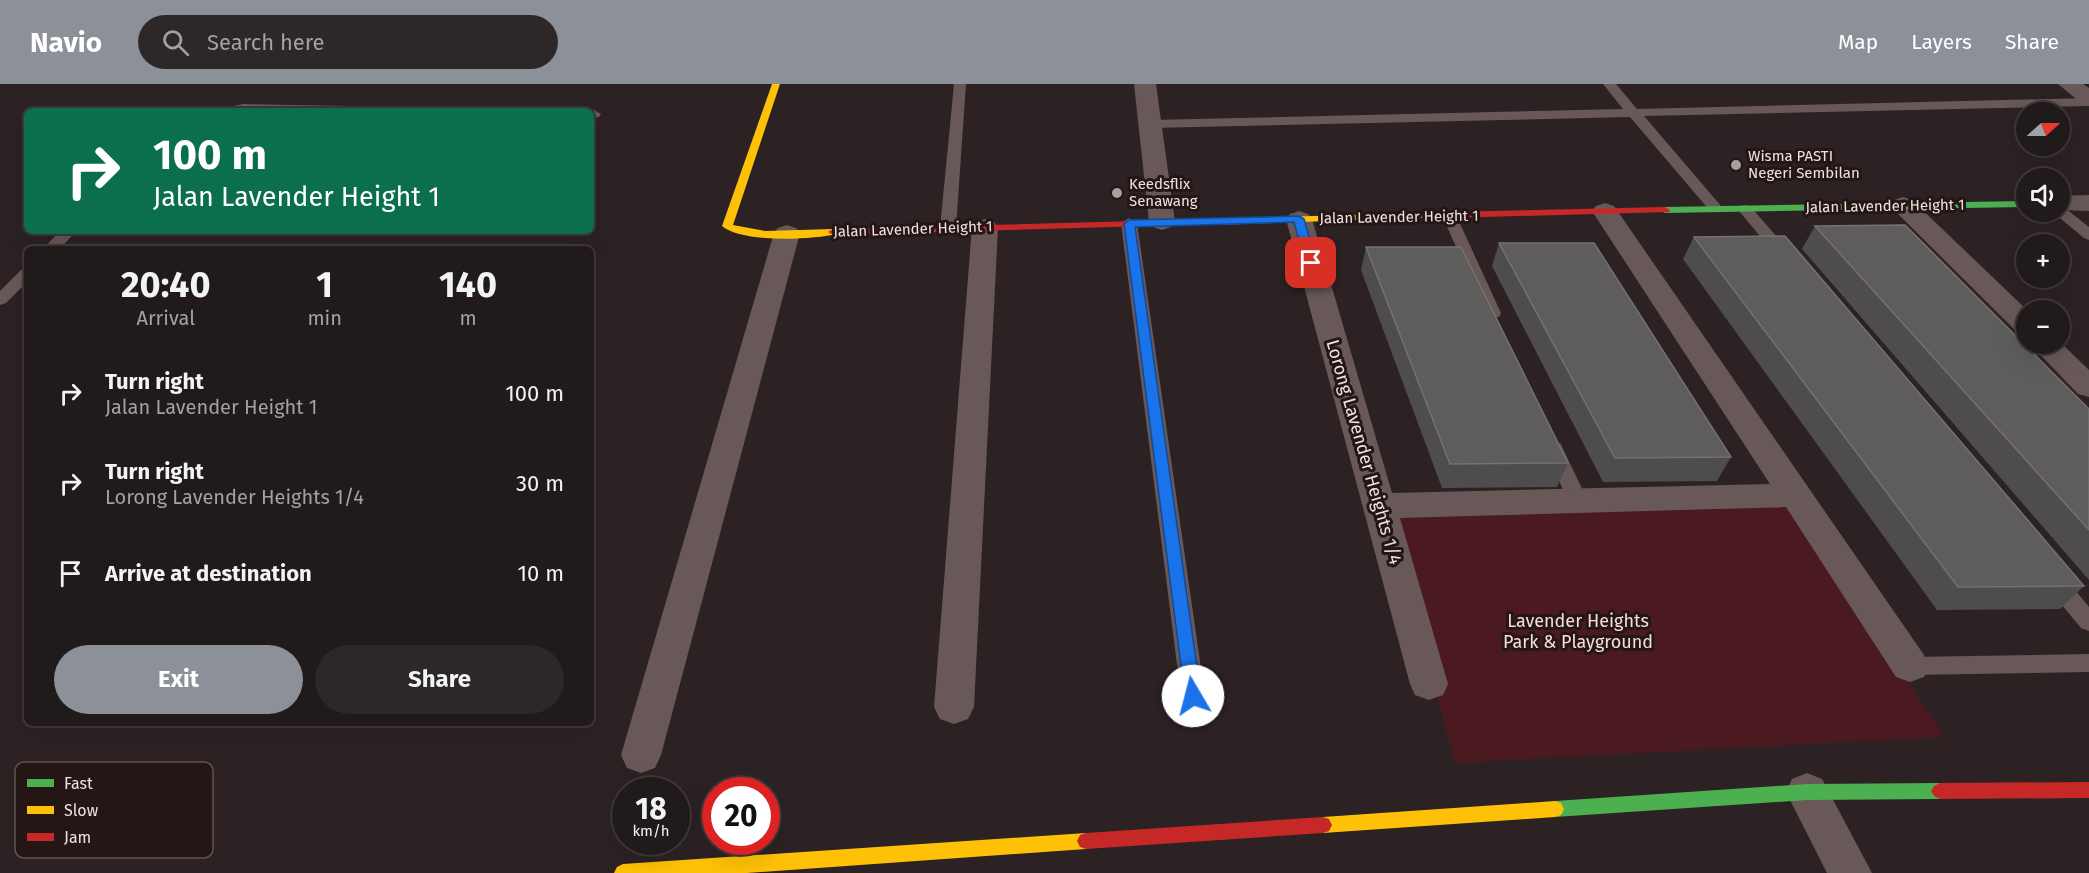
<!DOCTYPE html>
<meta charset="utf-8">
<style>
body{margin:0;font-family:"Fira Sans",sans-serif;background:#2d2728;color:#f1f3f6;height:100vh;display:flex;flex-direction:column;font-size:22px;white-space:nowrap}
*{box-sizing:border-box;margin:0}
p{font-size:20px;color:#a2a1a3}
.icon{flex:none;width:33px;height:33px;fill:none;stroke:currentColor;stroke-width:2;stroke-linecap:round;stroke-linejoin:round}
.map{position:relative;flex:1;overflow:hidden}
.sheet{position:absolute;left:24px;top:162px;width:570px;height:480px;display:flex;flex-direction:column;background:#211a1b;border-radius:9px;box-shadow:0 6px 24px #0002,0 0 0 2px #3e383a}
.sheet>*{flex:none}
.banner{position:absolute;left:24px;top:24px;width:570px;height:126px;border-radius:9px;box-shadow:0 6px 24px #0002,0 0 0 2px #3e383a;background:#0b6e4f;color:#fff;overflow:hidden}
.needle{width:39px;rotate:69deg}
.tools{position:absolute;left:2016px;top:18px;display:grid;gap:12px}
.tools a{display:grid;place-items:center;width:54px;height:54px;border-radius:50%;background:#211a1b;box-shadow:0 6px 24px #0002,0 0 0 2px #3e383a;font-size:30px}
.speed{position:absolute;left:612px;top:693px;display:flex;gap:12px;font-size:30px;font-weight:700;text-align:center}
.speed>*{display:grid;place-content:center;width:78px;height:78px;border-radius:50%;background:#211a1b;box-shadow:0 6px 24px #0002,0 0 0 2px #3e383a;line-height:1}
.speed small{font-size:15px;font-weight:400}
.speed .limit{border:9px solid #d22;background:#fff;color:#111}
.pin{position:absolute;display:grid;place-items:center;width:51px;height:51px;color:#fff;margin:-26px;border-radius:12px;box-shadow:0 3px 9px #0006}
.me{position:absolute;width:66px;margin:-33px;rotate:352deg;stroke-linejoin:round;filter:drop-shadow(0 0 4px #0008)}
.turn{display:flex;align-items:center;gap:21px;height:126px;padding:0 30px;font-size:27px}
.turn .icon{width:78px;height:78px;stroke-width:2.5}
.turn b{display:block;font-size:42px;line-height:51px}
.eta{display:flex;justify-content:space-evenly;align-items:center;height:102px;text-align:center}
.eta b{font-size:36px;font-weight:700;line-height:42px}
.button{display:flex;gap:12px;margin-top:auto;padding:12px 30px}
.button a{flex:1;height:69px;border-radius:36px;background:#8c9099;color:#fff;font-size:24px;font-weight:700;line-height:69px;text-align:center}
.button a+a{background:#2d2728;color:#f1f3f6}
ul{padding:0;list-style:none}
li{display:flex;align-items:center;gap:18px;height:90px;padding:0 30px}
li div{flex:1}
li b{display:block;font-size:22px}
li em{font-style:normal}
header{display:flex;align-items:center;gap:36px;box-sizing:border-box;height:84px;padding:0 30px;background:#8c9099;color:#fff}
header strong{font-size:28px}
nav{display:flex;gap:33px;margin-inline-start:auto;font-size:21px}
.search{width:420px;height:54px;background:#2d2728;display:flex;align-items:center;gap:15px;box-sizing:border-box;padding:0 21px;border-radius:33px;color:#a2a1a3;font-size:22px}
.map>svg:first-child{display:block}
.green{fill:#4b1a20}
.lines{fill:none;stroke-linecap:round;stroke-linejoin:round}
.lane{fill:#695858;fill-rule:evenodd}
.street{fill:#695858;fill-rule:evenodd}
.fast{fill:#4caf50;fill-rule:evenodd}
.slow{fill:#ffc107;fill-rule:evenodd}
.jam{fill:#c62828;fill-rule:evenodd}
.wall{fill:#4e4c4c}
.building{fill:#5f5c5c;stroke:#757171;stroke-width:1.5}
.route{fill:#1a73e8;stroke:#114b97;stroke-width:1.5}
.poi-dot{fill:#a99fa0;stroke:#251616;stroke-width:2}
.labels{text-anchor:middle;stroke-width:6;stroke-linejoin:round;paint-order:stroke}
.far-poi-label{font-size:15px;fill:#ede2e2;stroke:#251616;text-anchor:start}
.far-street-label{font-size:15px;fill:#ede2e2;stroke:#251616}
.street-label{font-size:18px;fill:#ede2e2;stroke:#251616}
.park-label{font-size:18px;fill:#f6dcdc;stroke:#251616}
.key{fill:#251616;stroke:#615353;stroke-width:1.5}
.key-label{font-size:16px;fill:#ede2e2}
</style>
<header>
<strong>Navio</strong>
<div class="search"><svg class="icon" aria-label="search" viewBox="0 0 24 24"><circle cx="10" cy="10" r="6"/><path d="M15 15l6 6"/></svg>Search here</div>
<nav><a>Map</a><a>Layers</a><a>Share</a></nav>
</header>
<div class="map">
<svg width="2089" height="789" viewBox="0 0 2089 789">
<rect width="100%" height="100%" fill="#2c2224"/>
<path class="green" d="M1788,418l157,235 -490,26 -68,-252z"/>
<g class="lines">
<path class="lane" d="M954,0h12l-10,144 -8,5 -8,-5z
M1603,0h13l21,25 452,-11v8l-445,10 77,90 2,3 -2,3h-10l-81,-95 -480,11 -7,-4 7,-4 473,-11z
M243,20l162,3 7,4h-190l2,-3z
M594,26l7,4 -2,3 -8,1v-7h-4z
M1745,121l5,1 40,46 2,3 -2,3h-12l-38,-46 -2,-3 2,-3z
M2060,123l5,1 24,19v13l-5,-2 -29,-24 -2,-2h7z
M1449,127l7,4 45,98 -2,4 -6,1 -8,-5 -43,-98z
M1129,134l8,5 68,473 -4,7 -8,3 -8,-3 -4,-7 -60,-473z
M60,147h16l-16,18h-17z
M27,184v14l-21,21 -6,2v-14l21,-21z
M1554,358l7,2 2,5 25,52 -3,5 -7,2 -7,-2 -3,-5 -23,-52 2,-5z
M2054,488l8,2 27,33v24l-8,-3 -35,-42 -3,-6 3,-6z
M2089,570v18l-179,3 -8,-2 -3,-7 3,-7 8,-2z"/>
<path class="street" d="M1134,0h22l19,138 -4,5 -9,3 -9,-3 -4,-5z
M2058,0h25l6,4v17l-8,-2z
M2089,111v16l-29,-1v-14z
M1903,113l9,3 115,110 -1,24 -10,-3 -122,-121 -4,-5 4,-5z
M1605,119l9,3 310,449 5,11 -5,11 -14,5 -14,-5 -110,-170 -386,11 48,166 -5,11 -14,5 -14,-5 -5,-11 -124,-465 4,-5 9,-3 9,3 4,5 80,274 378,-9 -178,-273 4,-5z
M985,135l9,3 4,5 -24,480 -6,12 -14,5 -14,-5 -6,-12 38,-480 4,-5z
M787,141l9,3 4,5 -139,522 -6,13 -14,5 -14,-5 -6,-13 153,-522 4,-5z
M2060,258l29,28v27l-11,-3 -48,-50h30z
M1807,689l15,6 50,94h-45l-41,-81 6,-13z"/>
<path class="fast" d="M2026,117v6l-361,6 -5,-3 5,-3z
M1940,699l6,3 3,5 -3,5 -6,3 -133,1 -252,17 -6,-2 -3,-6 3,-6 6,-2 252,-17z"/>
<path class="slow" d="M772,0h8l-47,141 32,6 68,-2 4,1v4c-26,6 -95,9 -115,-8z
M1446,128l4,1v4l-236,8 -5,-3 5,-3z
M1555,717l6,2 3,6 -3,6 -6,2 -232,16 -6,-2 -3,-6 3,-6 6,-2z
M1086,749l6,2 3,6 -3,6 -6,2 -339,24h-133l3,-6 6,-3z"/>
<path class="jam" d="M1665,123l5,3 -1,2 -223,6 -5,-3 5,-3z
M1214,135l4,1v4l-385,11 -5,-3 5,-3z
M2089,698v16l-149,1 -6,-3 -3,-5 3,-5 6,-3z
M1323,733l6,2 3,6 -3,6 -6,2 -237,16 -6,-2 -3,-6 3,-6 6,-2z"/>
</g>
<path class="wall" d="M1815,142l274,183v171l-287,-331z
M1694,153l390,349 -24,23 -123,1 -254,-351z
M1499,159l232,214 -14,24 -114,1 -111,-216z
M1366,163l202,216 -11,24 -115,1 -81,-218z"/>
<path class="building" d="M1905,141l184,184v121l-274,-304z
M1785,152l299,350 -126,1 -264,-350z
M1499,159h95l137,214 -116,1z
M1366,163h95l107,216 -118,1z"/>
<path class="route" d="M1299,132l5,3 13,44 -2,2h-8l-2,-2 -11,-41 -159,5 66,469 -2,5 -6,2 -6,-2 -2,-5 -61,-472 5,-4z"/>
<g class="poi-dot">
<circle cx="1736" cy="81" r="6"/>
<circle cx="1117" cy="109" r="6"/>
</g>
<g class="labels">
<g class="far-poi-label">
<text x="1748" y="77">Wisma PASTI<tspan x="1748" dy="17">Negeri Sembilan</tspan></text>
<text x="1129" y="105">Keedsflix<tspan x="1129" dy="17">Senawang</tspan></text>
</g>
<g class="far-street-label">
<text transform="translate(1885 122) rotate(-1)" y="5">Jalan Lavender Height 1</text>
<text transform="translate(1399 133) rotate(-1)" y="5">Jalan Lavender Height 1</text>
<text transform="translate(913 145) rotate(-2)" y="5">Jalan Lavender Height 1</text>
</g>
<g class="street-label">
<text transform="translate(1364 368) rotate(74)" y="6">Lorong Lavender Heights 1/4</text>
</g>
<g class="park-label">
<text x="1578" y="543">Lavender Heights<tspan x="1578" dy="21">Park &amp; Playground</tspan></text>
</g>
</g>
<rect x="15" y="678" width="198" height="96" rx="9" class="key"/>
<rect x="27" y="695" width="27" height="8" fill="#4caf50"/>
<rect x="27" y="722" width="27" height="8" fill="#ffc107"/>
<rect x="27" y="749" width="27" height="8" fill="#c62828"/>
<g class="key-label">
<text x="64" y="705">Fast</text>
<text x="64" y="732">Slow</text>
<text x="64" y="759">Jam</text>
</g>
</svg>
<div class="tools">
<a><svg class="needle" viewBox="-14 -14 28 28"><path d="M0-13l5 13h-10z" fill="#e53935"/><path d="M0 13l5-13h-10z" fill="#a2a1a3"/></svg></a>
<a><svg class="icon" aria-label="sound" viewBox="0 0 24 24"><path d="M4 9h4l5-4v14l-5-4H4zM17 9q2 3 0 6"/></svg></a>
<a>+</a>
<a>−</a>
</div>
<div class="speed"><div>18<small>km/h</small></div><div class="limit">20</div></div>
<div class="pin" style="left:1311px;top:179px;background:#d93025"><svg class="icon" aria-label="arrive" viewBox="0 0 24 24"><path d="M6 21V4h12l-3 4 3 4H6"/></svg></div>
<svg class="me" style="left:1193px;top:612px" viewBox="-20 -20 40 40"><circle r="19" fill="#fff"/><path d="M0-13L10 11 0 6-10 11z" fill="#1a73e8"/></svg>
<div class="banner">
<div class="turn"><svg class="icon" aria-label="right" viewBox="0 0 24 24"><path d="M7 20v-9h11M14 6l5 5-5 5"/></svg><div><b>100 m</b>Jalan Lavender Height 1</div></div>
</div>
<section class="sheet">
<div class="eta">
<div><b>20:40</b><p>Arrival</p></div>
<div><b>1</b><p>min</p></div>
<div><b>140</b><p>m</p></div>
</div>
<ul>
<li><svg class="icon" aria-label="right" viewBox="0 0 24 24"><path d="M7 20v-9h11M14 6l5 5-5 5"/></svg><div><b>Turn right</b><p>Jalan Lavender Height 1</p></div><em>100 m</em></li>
<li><svg class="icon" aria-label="right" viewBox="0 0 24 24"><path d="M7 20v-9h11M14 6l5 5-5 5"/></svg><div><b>Turn right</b><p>Lorong Lavender Heights 1/4</p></div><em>30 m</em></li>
<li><svg class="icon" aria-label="arrive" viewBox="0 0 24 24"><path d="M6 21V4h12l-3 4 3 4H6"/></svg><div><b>Arrive at destination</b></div><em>10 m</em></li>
</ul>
<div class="button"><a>Exit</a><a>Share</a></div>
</section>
</div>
